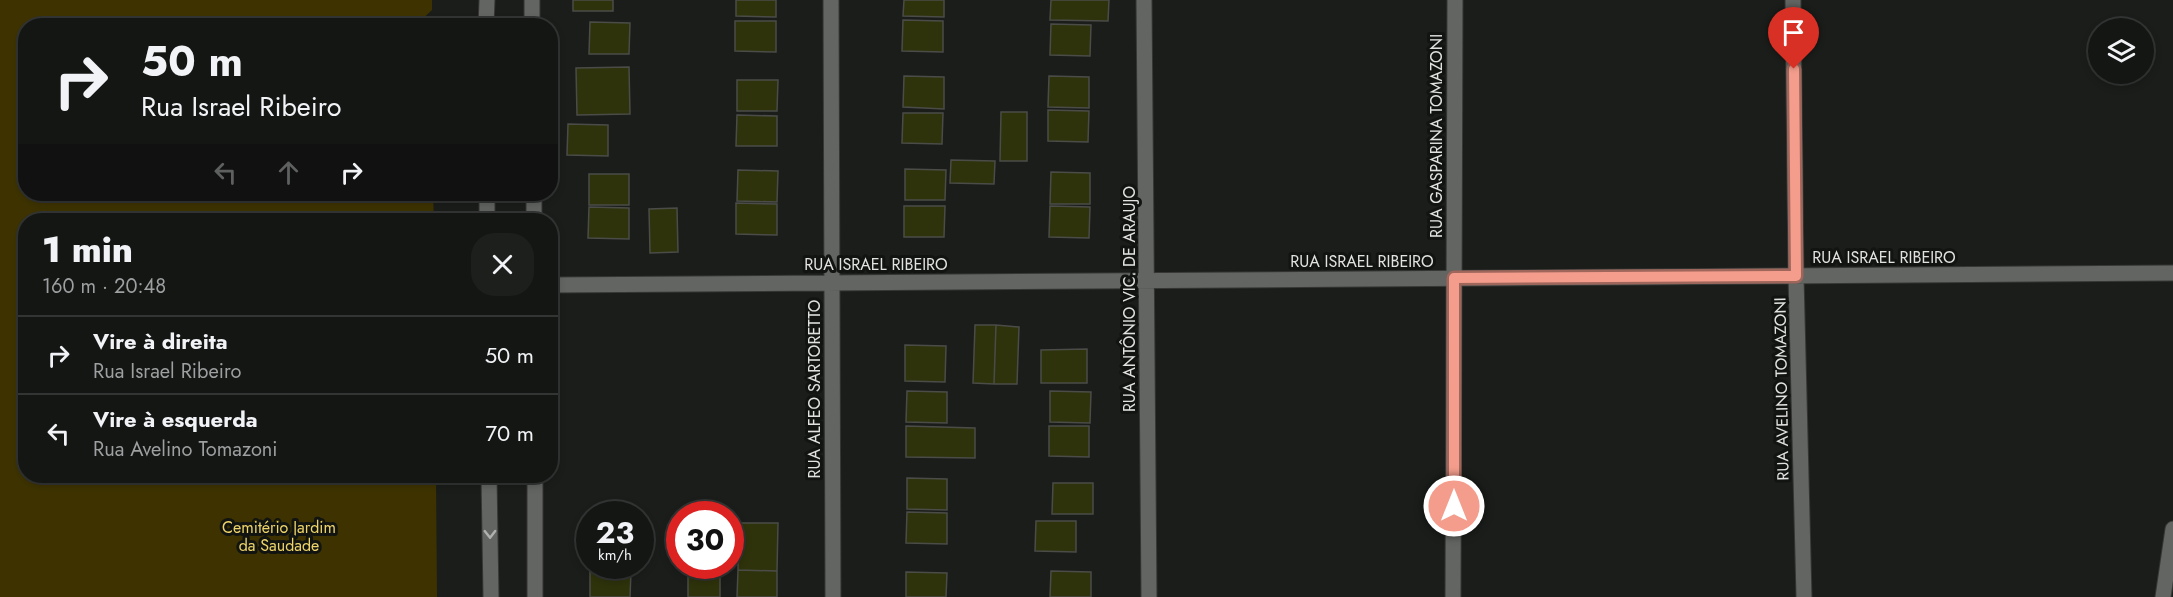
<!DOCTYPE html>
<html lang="pt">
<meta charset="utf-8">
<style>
body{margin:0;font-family:Jost,sans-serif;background:#1d1f1d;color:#f1f3f6;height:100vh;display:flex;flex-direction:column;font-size:22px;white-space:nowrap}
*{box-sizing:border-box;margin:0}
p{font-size:20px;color:#9d9fa0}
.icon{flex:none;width:33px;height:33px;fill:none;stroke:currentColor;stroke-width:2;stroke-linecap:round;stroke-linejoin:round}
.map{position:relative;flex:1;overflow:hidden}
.panel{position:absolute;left:18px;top:213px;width:540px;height:270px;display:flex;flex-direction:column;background:#141614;border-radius:24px;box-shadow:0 3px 9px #0003,0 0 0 2px #333534}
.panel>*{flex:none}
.hud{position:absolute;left:18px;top:18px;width:540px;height:183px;border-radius:24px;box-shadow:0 3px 9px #0003,0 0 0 2px #333534;background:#141614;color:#f1f3f6;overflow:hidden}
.controls{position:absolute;left:2088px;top:18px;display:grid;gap:12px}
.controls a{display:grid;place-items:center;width:66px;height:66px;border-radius:50%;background:#141614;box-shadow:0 3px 9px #0003,0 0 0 2px #333534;font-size:30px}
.speed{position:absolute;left:576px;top:501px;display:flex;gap:12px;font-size:30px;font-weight:700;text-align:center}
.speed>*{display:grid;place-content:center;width:78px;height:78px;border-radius:50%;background:#141614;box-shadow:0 3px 9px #0003,0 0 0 2px #333534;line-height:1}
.speed small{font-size:15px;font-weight:400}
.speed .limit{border:9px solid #d22;background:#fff;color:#111}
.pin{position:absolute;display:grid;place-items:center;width:51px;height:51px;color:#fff;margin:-62px -26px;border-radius:50% 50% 50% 0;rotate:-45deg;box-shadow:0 0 6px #0007}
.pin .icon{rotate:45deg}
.me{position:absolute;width:66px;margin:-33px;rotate:0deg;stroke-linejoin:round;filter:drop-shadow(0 0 4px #0008)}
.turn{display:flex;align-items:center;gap:21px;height:126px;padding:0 24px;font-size:27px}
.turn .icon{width:78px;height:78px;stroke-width:2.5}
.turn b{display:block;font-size:42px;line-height:51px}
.lanes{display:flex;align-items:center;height:57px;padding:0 24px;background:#0003;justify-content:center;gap:30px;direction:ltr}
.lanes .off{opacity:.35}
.round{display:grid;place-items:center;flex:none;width:63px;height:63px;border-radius:24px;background:#1d1f1d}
.summary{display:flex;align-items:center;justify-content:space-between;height:102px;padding:0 24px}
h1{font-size:36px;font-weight:800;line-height:45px}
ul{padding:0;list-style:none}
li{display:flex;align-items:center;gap:18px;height:78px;padding:0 24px;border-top:2px solid #333534}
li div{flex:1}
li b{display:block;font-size:22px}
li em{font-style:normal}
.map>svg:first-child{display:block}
.green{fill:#3e3300}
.building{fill:#2e330b;stroke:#4b4c48;stroke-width:1.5}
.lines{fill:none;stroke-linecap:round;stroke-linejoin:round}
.street-casing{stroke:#363735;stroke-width:17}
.secondary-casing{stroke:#363735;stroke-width:17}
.street{stroke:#626562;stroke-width:15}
.secondary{stroke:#626562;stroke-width:15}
.oneway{stroke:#afb1ae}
.route-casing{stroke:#9f665b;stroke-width:15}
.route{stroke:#f49d8c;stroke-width:10}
.labels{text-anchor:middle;stroke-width:6;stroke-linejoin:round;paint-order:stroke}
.street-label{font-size:16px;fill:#e2e3e1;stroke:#111411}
.park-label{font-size:16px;fill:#efd569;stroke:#111411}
</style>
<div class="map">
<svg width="2173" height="597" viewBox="0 0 2173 597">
<rect width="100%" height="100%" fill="#1a1d1a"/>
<path class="green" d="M0,0h432v10l-16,15 -390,1v168h407l1,26h-408v256h410l1,121h-437z"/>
<path class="building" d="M573,0h40v11h-40z
M736,0h40v17l-40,-1z
M904,0h40v17l-41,-1z
M1051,0h58l-1,21 -58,-1z
M903,20l40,1v31l-41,-1z
M735,21h41v31l-41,-1z
M590,22l40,1 -1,31h-40z
M1051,24l40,1 -1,31 -40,-1z
M629,67l1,47 -53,1 -1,-47z
M904,76l40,1v32l-41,-2z
M1049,76l40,1v31l-41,-1z
M737,80h41l-1,31h-40z
M1048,110l41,1 -1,31 -40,-1z
M1001,112h26v49h-27z
M903,113h40l-1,31 -40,-1z
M737,115l40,1v30h-41z
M568,124l40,1v31l-41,-1z
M951,160l44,1 -1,23 -44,-1z
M905,169l41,1 -1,30h-40z
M738,170l40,1 -1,31 -40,-1z
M1051,172l39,1v31h-40z
M589,174h40v31h-40z
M356,194h43v4l-43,1z
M736,203l41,1v31l-41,-1z
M904,206h41l-1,31h-40z
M1050,206l40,1 -1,31 -40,-1z
M589,207l40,1v31l-41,-1z
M677,208l1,44 -28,1 -1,-44z
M975,325h21l-2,59 -21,-1z
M996,325l23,2 -2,57h-23z
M905,345l41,1 -1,36 -40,-1z
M1087,349v34h-46v-33z
M907,391l40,1v31l-41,-1z
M1050,391l41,1 -1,31 -40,-1z
M906,426l69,2v30l-69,-1z
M1049,426h40v31l-40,-1z
M907,478l40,1v31l-40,-1z
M1053,483h40v31h-41z
M907,512l40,1v31l-41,-1z
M1036,521h40v31l-41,-1z
M739,523h39l-1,48 -39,-1z
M590,566h41v6l-41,-1z
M687,566h33v5h-32z
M738,570l39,1v26h-40z
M688,571h32v26h-32z
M1051,571l40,1v25h-41z
M590,572h41l-1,25h-40z
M906,572l41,1 -1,24h-40z"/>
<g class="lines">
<defs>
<path id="street" d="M532,0v26
M831,0l2,597
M1144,0l5,597
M1793,0l3,276 8,321
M486,26l1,-26
M487,194v26
M534,194v26
M550,285l1623,-12
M489,476l2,121
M535,476v121
M1453,597l2,-597"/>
<path id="secondary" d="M2163,597l10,-68"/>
</defs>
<use href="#street" class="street-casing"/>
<use href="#secondary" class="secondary-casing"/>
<use href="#street" class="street"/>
<use href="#secondary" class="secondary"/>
</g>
<defs><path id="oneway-chevron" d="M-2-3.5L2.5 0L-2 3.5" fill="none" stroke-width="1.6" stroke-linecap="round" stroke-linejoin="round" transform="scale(1.5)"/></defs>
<use class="oneway" href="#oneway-chevron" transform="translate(490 534) rotate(89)"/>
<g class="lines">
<defs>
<path id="route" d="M1454,506v-228l342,-2 -2,-207"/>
</defs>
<use href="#route" class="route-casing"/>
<use href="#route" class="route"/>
</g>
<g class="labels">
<g class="street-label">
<text transform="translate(1436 136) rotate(-90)" y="6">RUA GASPARINA TOMAZONI</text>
<text x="1884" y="263">RUA ISRAEL RIBEIRO</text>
<text x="1362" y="267">RUA ISRAEL RIBEIRO</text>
<text x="876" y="270">RUA ISRAEL RIBEIRO</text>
<text transform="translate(1129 299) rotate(-90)" y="6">RUA ANTÔNIO VIC. DE ARAUJO</text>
<text transform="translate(814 389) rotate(-90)" y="6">RUA ALFEO SARTORETTO</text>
<text transform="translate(1781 389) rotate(-91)" y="6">RUA AVELINO TOMAZONI</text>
</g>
<g class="park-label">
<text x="279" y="533">Cemitério Jardim<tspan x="279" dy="18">da Saudade</tspan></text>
</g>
</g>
</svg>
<div class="controls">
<a><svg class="icon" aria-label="layers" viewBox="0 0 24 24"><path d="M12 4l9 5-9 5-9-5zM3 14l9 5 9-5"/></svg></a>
</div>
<div class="speed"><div>23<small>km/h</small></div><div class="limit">30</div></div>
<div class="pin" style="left:1794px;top:69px;background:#d93025"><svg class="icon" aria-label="arrive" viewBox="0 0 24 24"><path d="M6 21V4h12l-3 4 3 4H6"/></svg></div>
<svg class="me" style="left:1454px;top:506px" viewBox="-20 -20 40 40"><circle r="17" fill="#f49d8c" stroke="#fff" stroke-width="3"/><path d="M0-11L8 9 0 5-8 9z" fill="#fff"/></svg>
<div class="hud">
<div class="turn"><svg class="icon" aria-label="right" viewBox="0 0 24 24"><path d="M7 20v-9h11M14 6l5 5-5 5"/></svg><div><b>50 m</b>Rua Israel Ribeiro</div></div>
<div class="lanes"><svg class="icon off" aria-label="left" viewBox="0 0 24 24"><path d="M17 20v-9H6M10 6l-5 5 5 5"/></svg><svg class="icon off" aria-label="ahead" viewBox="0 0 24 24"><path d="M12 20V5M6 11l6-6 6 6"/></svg><svg class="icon" aria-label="right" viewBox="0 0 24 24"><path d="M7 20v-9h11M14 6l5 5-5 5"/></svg></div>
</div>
<section class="panel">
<div class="summary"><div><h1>1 min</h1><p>160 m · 20:48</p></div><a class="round"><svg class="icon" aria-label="close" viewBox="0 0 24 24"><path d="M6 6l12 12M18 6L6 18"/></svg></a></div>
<ul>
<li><svg class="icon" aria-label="right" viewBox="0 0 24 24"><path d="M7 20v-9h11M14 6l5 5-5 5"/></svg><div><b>Vire à direita</b><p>Rua Israel Ribeiro</p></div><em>50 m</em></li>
<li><svg class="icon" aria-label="left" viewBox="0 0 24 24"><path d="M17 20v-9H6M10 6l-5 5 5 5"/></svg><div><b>Vire à esquerda</b><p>Rua Avelino Tomazoni</p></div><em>70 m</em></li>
</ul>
</section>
</div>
